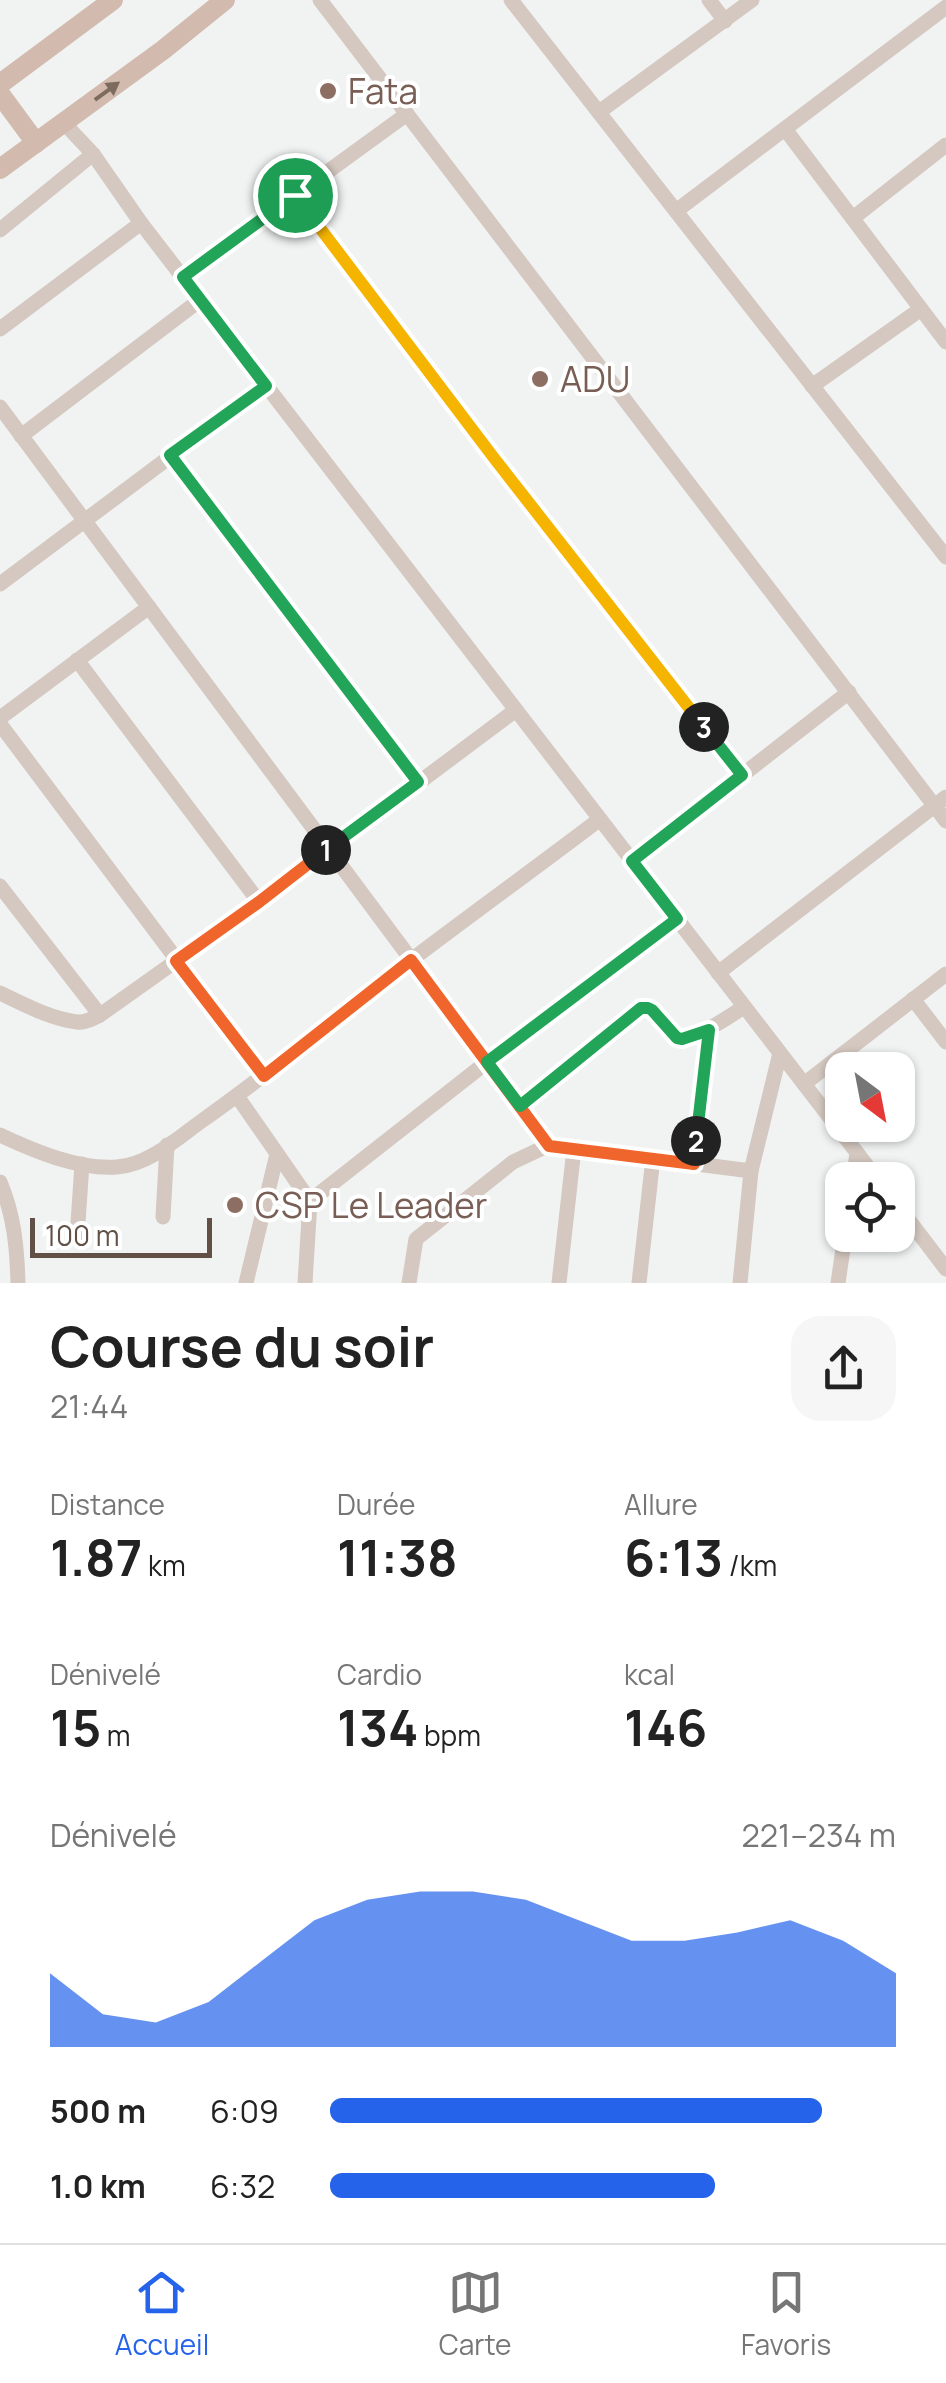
<!DOCTYPE html>
<html lang="fr">
<head>
<meta charset="utf-8">
<style>
  body { margin:0; font-family:Manrope,sans-serif; background:#f6f6f6; color:#222; height:100vh; display:flex; flex-direction:column; font-size:38px; white-space:nowrap }
  * { box-sizing:border-box; margin:0 }
  p { font-size:32px; color:#767676 }
  .icon { flex:none; width:55px; height:55px; fill:none; stroke:currentColor; stroke-width:2; stroke-linecap:round; stroke-linejoin:round }
  .map { position:relative; height:1283px; overflow:hidden }
  .sheet { display:flex; flex-direction:column; background:#fff; flex:1 }
  .sheet>* { flex:none }
  .needle { width:65px; rotate:148deg }
  .controls { position:absolute; left:825px; top:1052px; display:grid; gap:20px }
  .controls a { display:grid; place-items:center; width:90px; height:90px; border-radius:20px; background:#fff; box-shadow:0 2px 8px #0004; font-size:50px }
  .scale { position:absolute; left:30px; bottom:25px; width:182px; box-sizing:border-box; padding-left:10px; border:5px solid #615046; border-top:0; font-size:28px; line-height:35px; white-space:nowrap; color:#615046; -webkit-text-stroke:8px #fff; paint-order:stroke }
  .pin { position:absolute; display:grid; place-items:center; width:85px; height:85px; color:#fff; margin:-42px; border:5px solid #fff; border-radius:50%; box-shadow:0 2px 10px #0007 }
  .km { position:absolute; width:50px; height:50px; margin:-25px; border-radius:50%; background:#222; color:#fff; font-size:28px; line-height:50px; text-align:center }
  .round { display:grid; place-items:center; flex:none; width:105px; height:105px; border-radius:30px; background:#f6f6f6 }
  .overview { display:flex; align-items:center; justify-content:space-between; height:170px; padding:0 50px }
  h1 { font-size:55px; font-weight:700; line-height:75px }
  .stats { display:grid; grid-template-columns:repeat(3,1fr); gap:15px; height:170px; padding:10px 50px }
  .stats div { display:grid; align-content:center }
  .stats b { font-size:50px; font-weight:700 }
  .stats small { font-size:28px; font-weight:400 }
  .stats p { font-size:28px }
  .chart { height:280px; padding:20px 50px }
  .chart p { display:flex; justify-content:space-between }
  .chart svg { width:100%; height:180px; margin-top:10px; fill:#2563eb; opacity:.7 }
  ul { padding:0 50px; list-style:none; font-size:32px }
  li { display:grid; grid-template-columns:160px 120px 1fr; align-items:center; height:75px }
  li i { height:25px; border-radius:12px; background:#2563eb }
  .tabs { display:flex; justify-content:space-around; align-items:center; height:140px; border-top:2px solid #e0e0e0; background:#fff; font-size:28px; color:#767676 }
  .tabs a { display:grid; justify-items:center; gap:5px }
  .tabs .active { color:#2563eb }
  .map>svg:first-child { display:block }
  .lines { fill:none; stroke-linecap:round; stroke-linejoin:round }
  .minor { stroke:#d4c8c0; stroke-width:15 }
  .major { stroke:#d2bbae; stroke-width:20 }
  .oneway { fill:#7d6b60 }
  .split-1-casing { stroke:#fff; stroke-width:20 }
  .split-2-casing { stroke:#fff; stroke-width:20 }
  .split-3-casing { stroke:#fff; stroke-width:20 }
  .split-4-casing { stroke:#fff; stroke-width:20 }
  .split-1 { stroke:#22a559; stroke-width:12 }
  .split-2 { stroke:#f0652b; stroke-width:12 }
  .split-3 { stroke:#22a559; stroke-width:12 }
  .split-4 { stroke:#f5b400; stroke-width:12 }
  .education-dot { fill:#8d6e63; stroke:#fff; stroke-width:4 }
  .labels { text-anchor:middle; dominant-baseline:central; stroke-width:8; stroke-linejoin:round; paint-order:stroke }
  .education-label { font-size:35px; fill:#785e54; stroke:#fff; text-anchor:start }
</style>
</head>
<body>
<div class="map">
<svg width="946" height="1283" viewBox="0 0 946 1283">
  <rect width="100%" height="100%" fill="#f1f3f3"/>
  <g class="lines">
    <g class="minor">
      <path d="M320,0l626,821"/>
      <path d="M511,0l435,557"/>
      <path d="M709,0l16,21"/>
      <path d="M599,112l153,-112"/>
      <path d="M64,123l29,31 48,69 737,957"/>
      <path d="M785,129l161,213"/>
      <path d="M295,195l199,262 247,318"/>
      <path d="M676,211l270,-204"/>
      <path d="M853,218l93,-73"/>
      <path d="M0,230l93,-76"/>
      <path d="M183,277l224,-163"/>
      <path d="M0,329l141,-106"/>
      <path d="M812,386l109,-77"/>
      <path d="M0,407l549,738"/>
      <path d="M21,436l179,-136"/>
      <path d="M171,455l247,327"/>
      <path d="M0,584l266,-199"/>
      <path d="M77,660l182,242"/>
      <path d="M0,718l149,-111"/>
      <path d="M0,724l264,352"/>
      <path d="M632,861l217,-169"/>
      <path d="M0,886l100,129"/>
      <path d="M718,973l228,-176"/>
      <path d="M0,993c23,11 51,26 77,29 8,1 15,-3 23,-7l159,-113 257,-192"/>
      <path d="M913,999l33,43"/>
      <path d="M804,1084l142,-110"/>
      <path d="M237,1096l73,105"/>
      <path d="M520,1106l121,-98 7,-1 4,3c6,8 12,19 20,25 15,12 58,-19 72,-28"/>
      <path d="M0,1135c34,16 79,35 117,32 32,-2 62,-30 86,-47 71,-50 138,-106 207,-159 63,-48 127,-94 190,-142"/>
      <path d="M694,1164l15,-135"/>
      <path d="M853,1180l4,-27"/>
      <path d="M0,1182c14,33 17,65 18,101"/>
      <path d="M898,1206l48,63"/>
      <path d="M163,1217l4,-72"/>
      <path d="M77,1237l5,-73"/>
      <path d="M246,1283l31,-129"/>
      <path d="M305,1283l5,-82 177,-139 190,-143"/>
      <path d="M409,1283l7,-44 97,-77 36,-17 202,26"/>
      <path d="M559,1283l15,-134"/>
      <path d="M639,1283l14,-125"/>
      <path d="M740,1283l11,-112 29,-118"/>
      <path d="M838,1283l7,-48"/>
    </g>
    <g class="major">
      <path d="M0,84l113,-84"/>
      <path d="M0,94l36,49"/>
      <path d="M0,169l163,-119 62,-50"/>
    </g>
  </g>
  <defs><path id="oneway-solid" d="M-6-.8H1V-3.2L6.5 0L1 3.2V.8H-6Z" transform="scale(2.5)"/></defs>
  <use class="oneway" href="#oneway-solid" transform="translate(107 91) rotate(-36)"/>
  <g class="lines">
    <defs>
      <path id="split-1" d="M295,195l-112,82 83,109 -96,69 248,327 -92,68"/>
      <path id="split-2" d="M326,850l-67,52 -83,59 88,115 147,-116 138,186 145,18 2,-23"/>
      <path id="split-3" d="M696,1141l13,-111 -27,9 -5,-1 -25,-28 -4,-2h-7l-121,98 -33,-44 190,-143 -45,-58 110,-86 -38,-48"/>
      <path id="split-4" d="M295,195l199,263 210,269"/>
    </defs>
    <use href="#split-1" class="split-1-casing"/>
    <use href="#split-2" class="split-2-casing"/>
    <use href="#split-3" class="split-3-casing"/>
    <use href="#split-4" class="split-4-casing"/>
    <use href="#split-1" class="split-1"/>
    <use href="#split-2" class="split-2"/>
    <use href="#split-3" class="split-3"/>
    <use href="#split-4" class="split-4"/>
  </g>
  <g class="education-dot">
    <circle cx="328" cy="91" r="10"/>
    <circle cx="540" cy="379" r="10"/>
    <circle cx="235" cy="1205" r="10"/>
  </g>
  <g class="labels">
    <g class="education-label">
      <text x="348" y="91">Fata</text>
      <text x="560" y="379">ADU</text>
      <text x="255" y="1205">CSP Le Leader</text>
    </g>
  </g>
</svg>
<div class="controls">
<a><svg class="needle" viewBox="-14 -14 28 28"><path d="M0-13l5 13h-10z" fill="#e53935"/><path d="M0 13l5-13h-10z" fill="#767676"/></svg></a>
<a><svg class="icon" aria-label="locate" viewBox="0 0 24 24"><circle cx="12" cy="12" r="6"/><path d="M12 2v4M12 18v4M2 12h4M18 12h4"/></svg></a>
</div>
<div class="scale">100 m</div>
<div class="pin" style="left:295px;top:195px;background:#1e9e55"><svg class="icon" aria-label="arrive" viewBox="0 0 24 24"><path d="M6 21V4h12l-3 4 3 4H6"/></svg></div>
<b class="km" style="left:326px;top:850px">1</b>
<b class="km" style="left:696px;top:1141px">2</b>
<b class="km" style="left:704px;top:727px">3</b>
</div>
<section class="sheet">
<div class="overview"><div><h1>Course du soir</h1><p>21:44</p></div><a class="round"><svg class="icon" aria-label="share" viewBox="0 0 24 24"><path d="M12 15V3M7 8l5-5 5 5M5 13v7h14v-7"/></svg></a></div>
<div class="stats">
<div><p>Distance</p><b>1.87<small> km</small></b></div>
<div><p>Durée</p><b>11:38</b></div>
<div><p>Allure</p><b>6:13<small> /km</small></b></div>
</div>
<div class="stats">
<div><p>Dénivelé</p><b>15<small> m</small></b></div>
<div><p>Cardio</p><b>134<small> bpm</small></b></div>
<div><p>kcal</p><b>146</b></div>
</div>
<div class="chart"><p><span>Dénivelé</span>221–234 m</p>
<svg viewBox="0 0 160 44" preserveAspectRatio="none"><path d="M0 44V26L10 36L20 38L30 33L40 23L50 13L60 8L70 6L80 6L90 8L100 13L110 18L120 18L130 16L140 13L150 18L160 26V44z"/></svg>
</div>
<ul>
<li><b>500 m</b>6:09<i style="width:87%"></i></li>
<li><b>1.0 km</b>6:32<i style="width:68%"></i></li>
</ul>
</section>
<nav class="tabs">
<a class="active"><svg class="icon" aria-label="home" viewBox="0 0 24 24"><path d="M3 11l9-7 9 7M6 9v11h12V9"/></svg>Accueil</a>
<a><svg class="icon" aria-label="map" viewBox="0 0 24 24"><path d="M3 6l6-2 6 2 6-2v14l-6 2-6-2-6 2zM9 4v14M15 6v14"/></svg>Carte</a>
<a><svg class="icon" aria-label="saved" viewBox="0 0 24 24"><path d="M7 4h10v16l-5-4-5 4z"/></svg>Favoris</a>
</nav>
</body>
</html>
